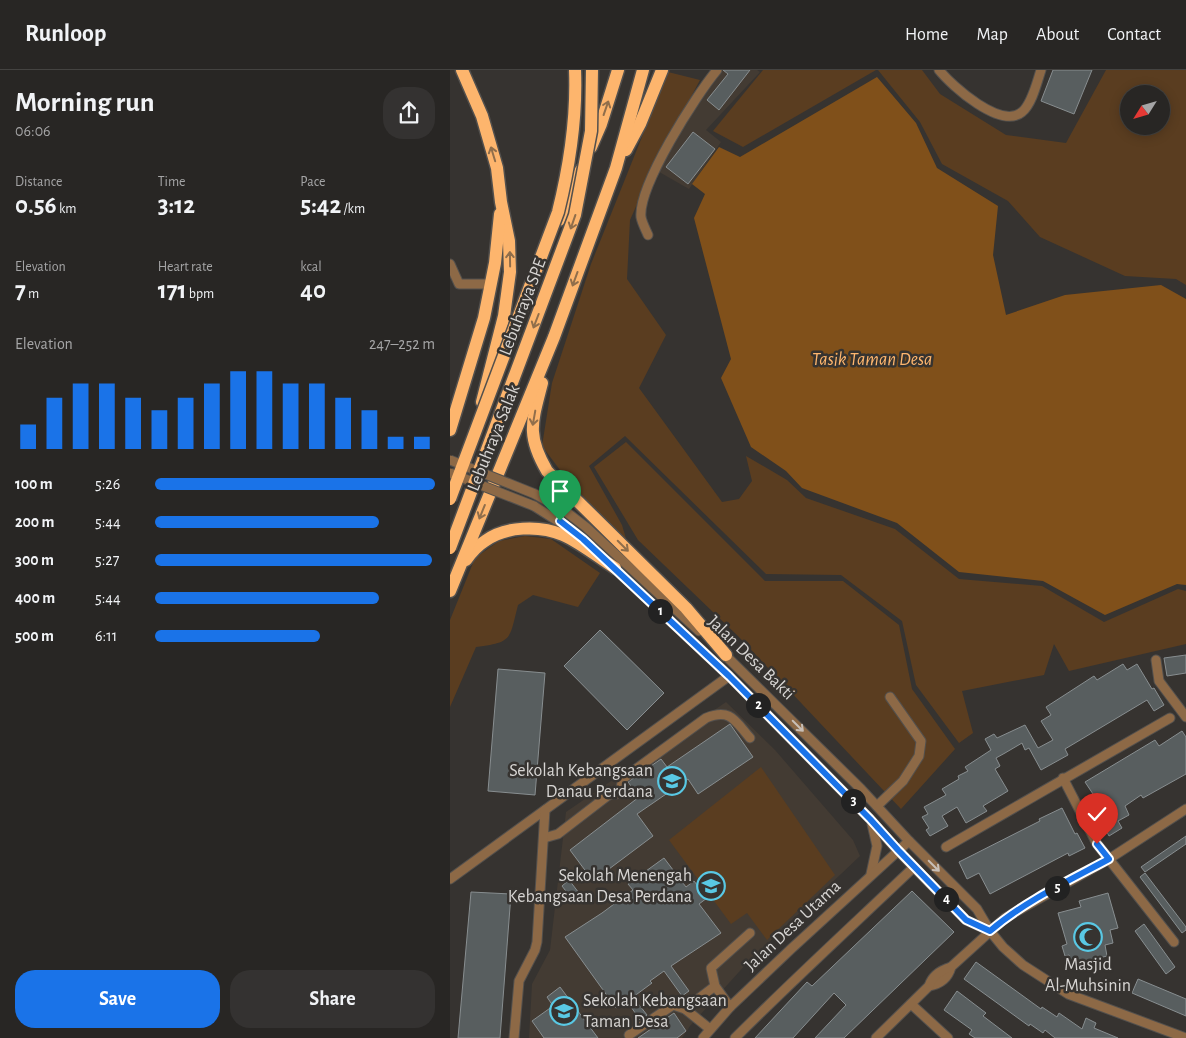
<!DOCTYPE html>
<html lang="en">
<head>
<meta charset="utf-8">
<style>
  body { margin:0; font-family:"Alegreya Sans",sans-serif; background:#343231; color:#f1f3f6; height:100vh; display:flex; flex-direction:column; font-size:19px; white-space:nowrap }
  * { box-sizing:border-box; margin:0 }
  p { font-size:16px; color:#a5a5a6 }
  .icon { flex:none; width:28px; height:28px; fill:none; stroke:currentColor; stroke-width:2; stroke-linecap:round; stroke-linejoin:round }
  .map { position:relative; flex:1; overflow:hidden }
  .sheet { display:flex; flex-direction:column; background:#282624; width:450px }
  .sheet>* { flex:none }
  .needle { width:32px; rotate:233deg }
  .controls { position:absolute; left:670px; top:15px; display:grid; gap:10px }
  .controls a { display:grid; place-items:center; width:50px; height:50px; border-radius:50%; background:#282624; box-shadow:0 2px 12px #0003,0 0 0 1px #444341; font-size:25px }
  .pin { position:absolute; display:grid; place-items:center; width:42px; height:42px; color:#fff; margin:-51px -21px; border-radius:50% 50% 50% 0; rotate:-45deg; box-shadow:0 0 5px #0007 }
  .pin .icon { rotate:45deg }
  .km { position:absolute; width:25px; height:25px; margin:-12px; border-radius:50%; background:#222; color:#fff; font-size:14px; line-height:25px; text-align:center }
  .round { display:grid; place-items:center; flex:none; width:52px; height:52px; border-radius:20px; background:#343231 }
  .head { display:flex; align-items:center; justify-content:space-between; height:85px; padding:0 15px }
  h1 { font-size:28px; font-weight:600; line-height:38px }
  .metrics { display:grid; grid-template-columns:repeat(3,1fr); gap:8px; height:85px; padding:5px 15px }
  .metrics div { display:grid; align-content:center }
  .metrics b { font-size:25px; font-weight:600 }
  .metrics small { font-size:14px; font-weight:400 }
  .metrics p { font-size:14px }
  .chart { height:140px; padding:10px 15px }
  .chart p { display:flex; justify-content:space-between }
  .chart svg { width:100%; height:90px; margin-top:5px; stroke:#1a73e8; stroke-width:6 }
  .button { display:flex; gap:10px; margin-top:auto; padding:10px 15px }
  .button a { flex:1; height:58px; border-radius:20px; background:#1a73e8; color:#fff; font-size:20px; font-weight:600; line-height:58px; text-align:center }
  .button a+a { background:#343231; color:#f1f3f6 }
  ul { padding:0 15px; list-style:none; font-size:16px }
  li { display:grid; grid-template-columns:80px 60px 1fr; align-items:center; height:38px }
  li i { height:12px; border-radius:6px; background:#1a73e8 }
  header { display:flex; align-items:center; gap:30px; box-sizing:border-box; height:70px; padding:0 25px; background:#282624; border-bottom:1px solid #444341 }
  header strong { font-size:24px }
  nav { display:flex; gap:28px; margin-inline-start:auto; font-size:18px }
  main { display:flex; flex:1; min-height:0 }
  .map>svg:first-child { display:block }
  .built { fill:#433b33 }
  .green { fill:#5a3d20; fill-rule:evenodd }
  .water { fill:#80501a }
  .building { fill:#585e5f; stroke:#888e90 }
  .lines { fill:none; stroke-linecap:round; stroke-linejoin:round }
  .minor-casing { stroke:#53504d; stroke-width:11 }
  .highway-casing { stroke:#53504d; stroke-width:15 }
  .minor { stroke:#8d6946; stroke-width:9 }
  .highway { stroke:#fdb56d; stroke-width:12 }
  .minor-bridge-casing { stroke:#53504d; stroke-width:11; stroke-linecap:butt }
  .highway-bridge-casing { stroke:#53504d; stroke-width:15; stroke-linecap:butt }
  .minor-bridge { stroke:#8d6946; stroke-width:9 }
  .highway-bridge { stroke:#fdb56d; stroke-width:12 }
  .oneway { stroke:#906e4b }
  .oneway2 { stroke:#c8bfb7 }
  .route-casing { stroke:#fff; stroke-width:10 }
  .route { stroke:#1a73e8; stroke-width:6 }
  .labels { text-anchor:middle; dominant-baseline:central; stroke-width:5; stroke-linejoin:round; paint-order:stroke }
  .street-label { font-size:18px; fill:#d7d5d3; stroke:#363330 }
  .poi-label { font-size:18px; fill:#d7d5d3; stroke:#363330; text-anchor:end }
  .water-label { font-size:19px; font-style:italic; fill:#feb66e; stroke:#363330 }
</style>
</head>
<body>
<header>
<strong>Runloop</strong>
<nav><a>Home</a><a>Map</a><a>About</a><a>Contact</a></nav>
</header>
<main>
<section class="sheet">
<div class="head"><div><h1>Morning run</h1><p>06:06</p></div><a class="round"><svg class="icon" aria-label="share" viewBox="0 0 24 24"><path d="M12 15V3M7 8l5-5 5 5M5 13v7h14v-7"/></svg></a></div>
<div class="metrics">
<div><p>Distance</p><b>0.56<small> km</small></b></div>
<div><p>Time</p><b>3:12</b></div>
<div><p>Pace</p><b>5:42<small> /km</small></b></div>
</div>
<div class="metrics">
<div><p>Elevation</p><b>7<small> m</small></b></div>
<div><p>Heart rate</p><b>171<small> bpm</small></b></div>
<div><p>kcal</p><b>40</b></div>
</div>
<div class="chart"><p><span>Elevation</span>247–252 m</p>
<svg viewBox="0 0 160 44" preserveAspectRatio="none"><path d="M5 44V32M15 44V19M25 44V12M35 44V12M45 44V19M55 44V25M65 44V19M75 44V12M85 44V6M95 44V6M105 44V12M115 44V12M125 44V19M135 44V25M145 44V38M155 44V38"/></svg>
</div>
<ul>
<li><b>100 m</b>5:26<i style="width:100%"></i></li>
<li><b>200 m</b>5:44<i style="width:80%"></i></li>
<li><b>300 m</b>5:27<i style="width:99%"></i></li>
<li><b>400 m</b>5:44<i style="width:80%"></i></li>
<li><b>500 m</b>6:11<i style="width:59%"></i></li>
</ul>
<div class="button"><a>Save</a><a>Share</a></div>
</section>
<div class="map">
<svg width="736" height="968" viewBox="0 0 736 968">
  <rect width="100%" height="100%" fill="#363330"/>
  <g class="built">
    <path d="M273,0h34l3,2 -54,58 15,12 -32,47 -35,-20 45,-84 9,5z"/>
    <path d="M276,632l49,48 78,90 7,16 -112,106 -58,64 -8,12h-153l3,-54 18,-34 16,-138z"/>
  </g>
  <g class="green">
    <path d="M313,0h113l-133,77 -30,-16z"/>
    <path d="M428,0h44l18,24 66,41 60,8 40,-73h80v215l-10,-6 -51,-3 -85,-39 -32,-36 -66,-37 -22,-42zM679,24h32v32h-32z"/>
    <path d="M218,2l32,8 -46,86 -24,54 -3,59 39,56 -27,53 83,114 17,-3 13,-18 -6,-25 41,24 19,18 89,31 64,50 83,7 62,36 74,-33 8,2v53l-117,27 -15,-27 -10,31 -82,16 11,42 -14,10 -43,-58 -14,-64 -61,-46 -75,-1 -141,-138 -36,30 33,59 5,17 -58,-60 -27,-36 10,-63 39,-119z"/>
    <path d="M176,372l139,139h78l56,44 13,64 43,60 -54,60 -163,-173 -100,-96 -44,-73z"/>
    <path d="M75,466l26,3 49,34 -22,34 -45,-12 -15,10c-9,35 -5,37 -42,42l-26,60v-87l25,-62 24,-17z"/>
    <path d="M311,697l74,108 -68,65 -20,-27 -16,11 -62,-84z"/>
  </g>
  <path class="water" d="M427,7l39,46 21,45 61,38 -5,49 13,60 59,-20 96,-10 25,14v286l-9,-1 -72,31 -62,-34 -84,-9 -62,-49 -95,-35 -16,-17 -35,-24 -30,-69 10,-19 -37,-141 11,-24 -13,-10 27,-37 21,10z"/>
  <g class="building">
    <path d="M273,0h27l-31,40 -12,-10 21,-26z"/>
    <path d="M603,0h39l-18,44 -33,-13z"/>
    <path d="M243,62l22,17 -27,35 -22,-17z"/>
    <path d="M150,560l64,63 -37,37 -63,-64z"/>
    <path d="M736,585v18l-19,3 -3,-18z"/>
    <path d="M673,594l4,6 10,-6 15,25 2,-1 10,17 -10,6 -7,-11 -82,49 3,6 -27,15 -12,-22 -4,2 -3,-7 -17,10 -9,5 4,8 -5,3 13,22 -25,15 4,5 -21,12 -9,-16 -15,9 6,10 -18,10 -4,-6 3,-2 -7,-11 6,-3 -4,-7 22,-12 -4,-6 17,-10 -1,-3 10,-5 -3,-4 26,-17 -6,-11 9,-5 3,4 28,-13 13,23 15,-8 -12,-19 10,-6 -5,-8 48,-31 3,4z"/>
    <path d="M48,599l47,4 -10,122 -47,-4z"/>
    <path d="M280,654l23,33 -55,37 -10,-15 -51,35 16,22 -60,45 -23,-31 69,-53 -11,-15 33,-23 6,8z"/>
    <path d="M732,661l4,6v37l-43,24 -2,-3 -16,11 4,9 -11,6 4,7 -13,8 -16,-30 6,-3 -14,-21 70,-42 4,6z"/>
    <path d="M612,738l13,26 2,-1 8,15 -16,8 -1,-3 -78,41 -11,-21 -12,6 -8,-17 81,-41 -1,-2z"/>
    <path d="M736,766v8l-41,28 -4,-5z"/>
    <path d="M214,788l22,29 8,-6 13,17 -8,6 22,29 -50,33 18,25 -7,5 -18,-25 -14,10 2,2 -19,14 14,18 -7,5 -13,-19 -11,7 -51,-71 37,-24 31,-23 -5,-6z"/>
    <path d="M695,803l41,54v3l-4,3 -42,-56z"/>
    <path d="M119,810l10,13 -7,6 -10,-13z"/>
    <path d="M462,821l42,41 -110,106h-29l31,-33 -12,-12 -41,45h-38l52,-56 5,4z"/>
    <path d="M21,822l40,2 -11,144h-42z"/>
    <path d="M658,823l10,35 -8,2 3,13 -8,2 2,11 -35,9 -3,-10 -4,1 -3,-10 5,-2 -9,-31 23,-6 -2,-6z"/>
    <path d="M694,854l31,43 -9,7 -31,-43z"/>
    <path d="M526,892l65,47 1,-2 15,10 2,-4 23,16 4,-11 10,5 -2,5 24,10h-63l-10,-8 -2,3 -13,-9 -1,2 -65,-47z"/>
    <path d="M688,909l48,20v17l-54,-23z"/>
    <path d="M110,917l38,51h-54l-12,-17 21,-15 -6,-9z"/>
    <path d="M507,921l29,22 -3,3 29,22h-37l-6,-4 3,-4 -28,-20z"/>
    <path d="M224,943l12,18 -9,7h-39z"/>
  </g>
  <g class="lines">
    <defs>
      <g id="minor">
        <path d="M489,0c13,16 62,60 83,42 10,-8 15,-30 19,-42"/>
        <path d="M198,165c-2,-5 -6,-12 -7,-18 -3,-31 55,-122 76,-147"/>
        <path d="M0,194l9,20h32"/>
        <path d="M85,424l30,17 21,16 113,104"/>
        <path d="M84,436l38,24 18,15"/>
        <path d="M160,494l119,112 141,143 28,32 68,69 24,11"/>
        <path d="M272,582l139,137 48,52 68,68 13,22 13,16 20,18 45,29 118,44"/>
        <path d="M706,590l3,21 27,36"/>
        <path d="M613,708l34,66 77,98"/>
        <path d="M427,736l26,-25 16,-25 2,-15 -31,-44"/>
        <path d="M94,768l14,-4 52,-40h6l4,-4 2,-6 -1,-4 85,-62c25,-10 29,3 44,20"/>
        <path d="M496,777l224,-129"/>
        <path d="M421,804l6,-28 -5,-22"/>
        <path d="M0,809l279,-203"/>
        <path d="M479,916c11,-2 19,-8 22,-19"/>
        <path d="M461,934l37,34"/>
        <path d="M280,937l-15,-21 -4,-18 39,-35"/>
        <path d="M235,939l30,-23"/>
        <path d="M179,965l44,-30 12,4 25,20"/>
        <path d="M64,968l5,-57 16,-31 2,-8 8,-132"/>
        <path d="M253,968l27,-31 61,-58 118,-108"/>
        <path d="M285,968c58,-58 119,-114 179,-171"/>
        <path d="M426,968l53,-52c3,-10 12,-16 22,-19l54,-49 104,-59 77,-50"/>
      </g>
      <g id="highway">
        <path d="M12,0l20,46 15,52 4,34 8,39 1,31 -6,44 -22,86"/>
        <path d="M141,77l10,-23 17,-54"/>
        <path d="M176,80l14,-26 22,-54"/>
        <path d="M109,150l22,-50"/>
        <path d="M92,313c-10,39 -16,52 5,88l139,137 40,47"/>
        <path d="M0,360l34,-112 11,-55 5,-49"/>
        <path d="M16,490c5,-7 11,-14 19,-19 20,-15 55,-16 78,-6 18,8 35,22 52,33"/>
        <path d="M0,521l104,-254 62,-169 27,-98"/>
      </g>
    </defs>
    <use href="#minor" class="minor-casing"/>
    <use href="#highway" class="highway-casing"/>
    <use href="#minor" class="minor"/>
    <use href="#highway" class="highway"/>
    <defs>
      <g id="minor-bridge">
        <path d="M0,390l85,34"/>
        <path d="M0,403l84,33"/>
      </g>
      <g id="highway-bridge">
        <path d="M0,429l108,-287c12,-48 19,-93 17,-142"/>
        <path d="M0,478l125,-333 16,-84 1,-61"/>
      </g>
    </defs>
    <use href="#minor-bridge" class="minor-bridge-casing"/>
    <use href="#highway-bridge" class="highway-bridge-casing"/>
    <use href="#minor-bridge" class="minor-bridge"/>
    <use href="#highway-bridge" class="highway-bridge"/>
  </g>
  <defs><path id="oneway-shaft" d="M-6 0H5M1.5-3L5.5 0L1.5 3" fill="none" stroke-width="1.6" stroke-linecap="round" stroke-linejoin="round" transform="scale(1.25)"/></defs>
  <g class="oneway">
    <use href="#oneway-shaft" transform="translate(156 38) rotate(-71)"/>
    <use href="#oneway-shaft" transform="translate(43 84) rotate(-107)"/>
    <use href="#oneway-shaft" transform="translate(123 152) rotate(109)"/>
    <use href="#oneway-shaft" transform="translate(60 189) rotate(-91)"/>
    <use href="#oneway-shaft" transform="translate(125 209) rotate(110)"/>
    <use href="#oneway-shaft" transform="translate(86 251) rotate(111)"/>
    <use href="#oneway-shaft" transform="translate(84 348) rotate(100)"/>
    <use href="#oneway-shaft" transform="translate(32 442) rotate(112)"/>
    <use href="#oneway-shaft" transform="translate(173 476) rotate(45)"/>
  </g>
  <g class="oneway2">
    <use href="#oneway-shaft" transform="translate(348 656) rotate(45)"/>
    <use href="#oneway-shaft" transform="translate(484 796) rotate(45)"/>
  </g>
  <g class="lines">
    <defs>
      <path id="route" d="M110,451l23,18 146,137 141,143 28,31 68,70 24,11c35,-30 78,-50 119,-72l-12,-15"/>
    </defs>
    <use href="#route" class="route-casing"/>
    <use href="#route" class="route"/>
  </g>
  <defs>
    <symbol id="school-ring" viewBox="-11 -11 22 22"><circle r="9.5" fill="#363330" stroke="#59c8e4" stroke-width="1.5"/><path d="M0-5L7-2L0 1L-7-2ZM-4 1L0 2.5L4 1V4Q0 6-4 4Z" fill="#59c8e4"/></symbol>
    <symbol id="mosque-ring" viewBox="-11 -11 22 22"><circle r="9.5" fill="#363330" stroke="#59c8e4" stroke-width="1.5"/><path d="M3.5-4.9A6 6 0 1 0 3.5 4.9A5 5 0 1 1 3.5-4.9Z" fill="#59c8e4"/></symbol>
  </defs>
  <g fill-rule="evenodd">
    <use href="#school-ring" x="206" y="695" width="32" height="32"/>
    <use href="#school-ring" x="245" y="800" width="32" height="32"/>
    <use href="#mosque-ring" x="622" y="851" width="32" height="32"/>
    <use href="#school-ring" x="98" y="925" width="32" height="32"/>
  </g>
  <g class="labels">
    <g class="street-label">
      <text transform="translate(73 237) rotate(-69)">Lebuhraya SPE</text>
      <text transform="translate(44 368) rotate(-68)">Lebuhraya Salak</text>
      <text transform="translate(301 588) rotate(44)">Jalan Desa Bakti</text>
      <text transform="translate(343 856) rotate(-43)">Jalan Desa Utama</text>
    </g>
    <g class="poi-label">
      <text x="203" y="701">Sekolah Kebangsaan<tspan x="203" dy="21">Danau Perdana</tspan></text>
      <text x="242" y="806">Sekolah Menengah<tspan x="242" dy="21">Kebangsaan Desa Perdana</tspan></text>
      <text x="638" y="895" text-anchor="middle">Masjid<tspan x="638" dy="21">Al-Muhsinin</tspan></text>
      <text x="133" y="931" text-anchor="start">Sekolah Kebangsaan<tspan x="133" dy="21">Taman Desa</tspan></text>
    </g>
    <g class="water-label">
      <text x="422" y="289">Tasik Taman Desa</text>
    </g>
  </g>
</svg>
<div class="controls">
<a><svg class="needle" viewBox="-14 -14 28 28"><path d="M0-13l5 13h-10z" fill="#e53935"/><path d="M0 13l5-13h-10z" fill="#a5a5a6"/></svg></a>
</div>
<div class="pin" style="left:110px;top:451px;background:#1e9e55"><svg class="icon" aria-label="arrive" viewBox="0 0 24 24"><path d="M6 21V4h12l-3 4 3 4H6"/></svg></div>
<div class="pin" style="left:647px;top:774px;background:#d93025"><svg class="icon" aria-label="check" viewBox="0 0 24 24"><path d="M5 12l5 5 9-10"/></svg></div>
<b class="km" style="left:210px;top:541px">1</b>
<b class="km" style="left:308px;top:635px">2</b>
<b class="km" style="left:403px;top:731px">3</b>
<b class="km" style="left:496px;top:829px">4</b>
<b class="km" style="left:607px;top:818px">5</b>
</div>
</main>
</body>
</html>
